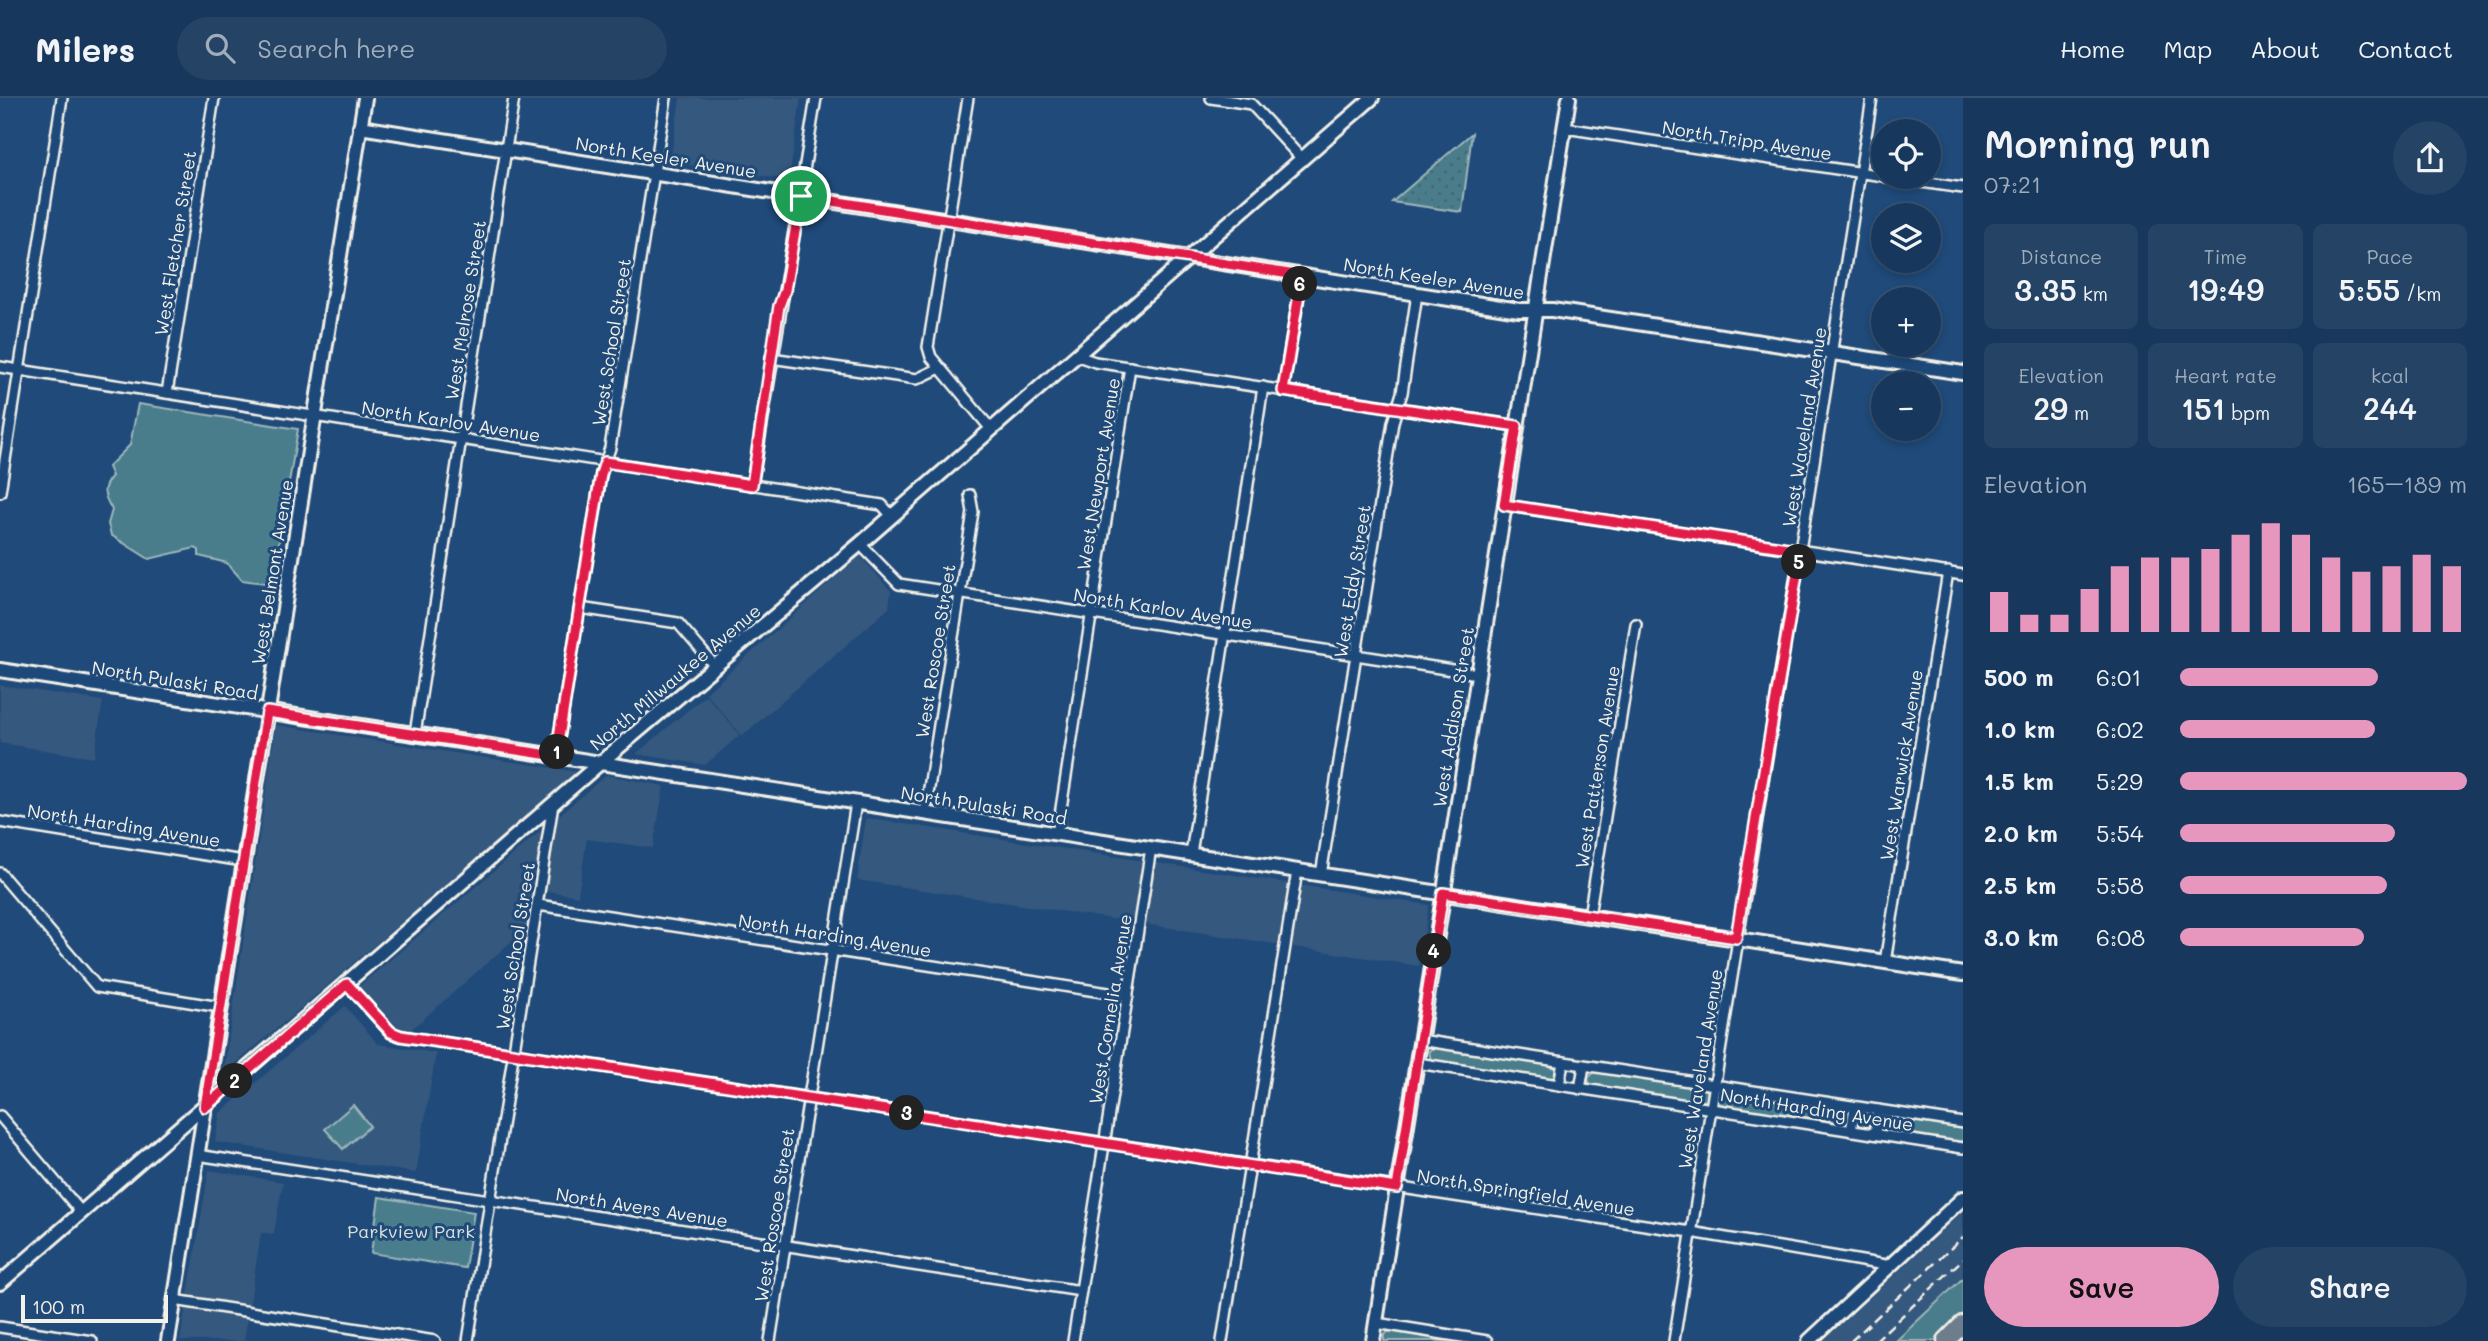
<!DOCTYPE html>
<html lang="en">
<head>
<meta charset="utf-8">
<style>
  body { margin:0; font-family:Mali,sans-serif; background:#244365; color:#f1f3f6; height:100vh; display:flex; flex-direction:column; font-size:26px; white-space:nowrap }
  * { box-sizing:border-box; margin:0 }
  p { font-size:23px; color:#9eacbb }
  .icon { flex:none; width:38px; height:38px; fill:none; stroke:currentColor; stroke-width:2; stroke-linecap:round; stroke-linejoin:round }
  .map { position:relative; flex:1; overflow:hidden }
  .side { display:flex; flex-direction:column; background:#17385c; width:525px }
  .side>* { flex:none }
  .tools { position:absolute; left:1871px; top:21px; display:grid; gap:14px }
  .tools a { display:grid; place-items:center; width:70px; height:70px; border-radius:50%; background:#17385c; box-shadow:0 4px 10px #0003,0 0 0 2px #365272; font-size:35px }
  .scale { position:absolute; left:21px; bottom:18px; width:147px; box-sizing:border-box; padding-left:7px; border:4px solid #f4f1e8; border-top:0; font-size:19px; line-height:24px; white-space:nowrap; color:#f4f1e8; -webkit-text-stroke:5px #1f4a7a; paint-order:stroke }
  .pin { position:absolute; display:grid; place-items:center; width:60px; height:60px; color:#fff; margin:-30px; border:4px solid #fff; border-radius:50%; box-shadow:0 2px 7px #0007 }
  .km { position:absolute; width:35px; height:35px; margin:-18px; border-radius:50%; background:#222; color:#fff; font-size:19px; line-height:35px; text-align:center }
  .round { display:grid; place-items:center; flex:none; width:74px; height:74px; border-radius:37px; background:#244365 }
  .headline { display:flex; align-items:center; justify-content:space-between; height:119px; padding:0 21px }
  h1 { font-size:38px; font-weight:600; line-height:52px }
  .metrics { display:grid; grid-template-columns:repeat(3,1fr); gap:10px; height:119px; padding:7px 21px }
  .metrics div { display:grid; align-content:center; border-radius:10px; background:#244365; text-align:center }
  .metrics b { font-size:30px; font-weight:600 }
  .metrics small { font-size:19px; font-weight:400 }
  .metrics p { font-size:19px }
  .chart { height:196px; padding:14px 21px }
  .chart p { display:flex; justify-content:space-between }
  .chart svg { width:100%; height:126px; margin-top:7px; stroke:#e797bd; stroke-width:6 }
  .cta { display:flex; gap:14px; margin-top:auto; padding:14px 21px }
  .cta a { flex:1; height:80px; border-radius:42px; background:#e797bd; color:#111; font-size:28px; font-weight:600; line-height:80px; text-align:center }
  .cta a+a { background:#244365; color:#f1f3f6 }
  ul { padding:0 21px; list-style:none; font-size:23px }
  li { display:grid; grid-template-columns:112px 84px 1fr; align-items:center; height:52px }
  li i { height:18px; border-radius:9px; background:#e797bd }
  header { display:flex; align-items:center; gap:42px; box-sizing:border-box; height:98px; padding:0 35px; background:#17385c; border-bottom:2px solid #365272 }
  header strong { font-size:33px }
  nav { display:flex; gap:38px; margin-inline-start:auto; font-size:24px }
  .search { width:490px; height:63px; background:#244365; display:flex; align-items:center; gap:18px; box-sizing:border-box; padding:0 24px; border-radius:38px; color:#9eacbb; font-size:26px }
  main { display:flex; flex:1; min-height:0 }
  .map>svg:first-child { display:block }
  .built { fill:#35587e }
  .green { fill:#487d8b; stroke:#9eb7ba; stroke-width:2 }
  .garden { fill:url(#garden-dots); stroke:#9eb7ba; stroke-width:2 }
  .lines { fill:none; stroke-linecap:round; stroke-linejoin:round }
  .street-casing { stroke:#f4f1e8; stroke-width:14 }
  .secondary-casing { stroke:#f4f1e8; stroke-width:18 }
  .highway-casing { stroke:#f4f1e8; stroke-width:21 }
  .street { stroke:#1f4a7a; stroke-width:9 }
  .secondary { stroke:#1f4a7a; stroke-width:12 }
  .highway { stroke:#6d7d8c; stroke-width:16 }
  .rail { stroke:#f4f1e8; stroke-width:2.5; stroke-dasharray:10 5; stroke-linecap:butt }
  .route-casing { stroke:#fff; stroke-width:14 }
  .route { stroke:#e11d48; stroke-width:9 }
  .labels { text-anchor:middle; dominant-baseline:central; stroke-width:6; stroke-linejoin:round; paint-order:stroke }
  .street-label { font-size:18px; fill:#f4f1e8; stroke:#1f4a7a }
  .park-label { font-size:18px; fill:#dae0da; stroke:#1f4a7a }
</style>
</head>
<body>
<header>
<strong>Milers</strong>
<div class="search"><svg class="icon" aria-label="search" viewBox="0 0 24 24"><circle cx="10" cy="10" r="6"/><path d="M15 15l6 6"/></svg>Search here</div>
<nav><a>Home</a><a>Map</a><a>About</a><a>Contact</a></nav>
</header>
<main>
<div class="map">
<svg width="1963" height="1243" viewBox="0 0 1963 1243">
  <defs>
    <pattern id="garden-dots" width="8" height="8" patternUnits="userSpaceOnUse" patternTransform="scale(1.75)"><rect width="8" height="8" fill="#487d8b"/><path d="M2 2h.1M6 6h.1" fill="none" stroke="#48656c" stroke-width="1.8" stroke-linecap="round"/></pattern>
  </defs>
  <rect width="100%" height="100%" fill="#1f4a7a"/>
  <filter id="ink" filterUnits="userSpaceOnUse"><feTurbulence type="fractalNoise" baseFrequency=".0143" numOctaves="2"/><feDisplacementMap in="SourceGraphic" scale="14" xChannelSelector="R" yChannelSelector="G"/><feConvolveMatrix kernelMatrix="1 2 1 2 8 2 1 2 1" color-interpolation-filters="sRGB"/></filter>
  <g filter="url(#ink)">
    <g class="built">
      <path d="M680,0h121l-12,82 -119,-18z"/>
      <path d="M860,458l31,35 -2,17 -147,128 -36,-43z"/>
      <path d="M0,587l103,16 -9,57 -94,-15z"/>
      <path d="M706,597l34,40 -35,30 -69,-11z"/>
      <path d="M276,627l302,47 -350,298 -4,-1z"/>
      <path d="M606,677l58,11 -11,62 -66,-9 -9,57 -37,-6 -4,29 -132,116 -12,-3 -38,-42z"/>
      <path d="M866,720l563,87 -10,61 -562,-86z"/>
      <path d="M345,908l33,38 58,9 -20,120 -201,-31 5,-29z"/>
      <path d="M209,1072l74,12 -9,52 -13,-1 -17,108h-64z"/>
      <path d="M1963,1113v67l-67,63h-73z"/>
    </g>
    <g class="green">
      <path d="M138,306l160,25 -26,155 -30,-4 -15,-17 -28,-7v-6l-4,-2 -46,11 -38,-24 -3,-11 4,-14c-8,-15 -12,-20 0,-34l-4,-9 22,-22z"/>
      <path d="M1435,949l109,16 14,7v6l-12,3 -115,-18 -2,-10z"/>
      <path d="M1596,973l104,16 8,4 -1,10 -112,-13 -5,-3 -2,-7z"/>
      <path d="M1724,994l120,18 6,5 -2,8 -7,2 -117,-17 -6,-6 1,-7z"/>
      <path d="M353,1007l17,21 -27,23 -18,-20z"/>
      <circle cx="1865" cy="1023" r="8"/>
      <path d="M1889,1018l74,11v18l-77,-13 -5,-8z"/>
      <path d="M379,1099l95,15 -9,56 -94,-15z"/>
      <path d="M1963,1180v36l-28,27h-39z"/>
      <path d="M1391,1232l73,11h-80v-6z"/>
    </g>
    <path class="garden" d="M1472,35l-10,79 -70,-10z"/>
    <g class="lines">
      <defs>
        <g id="street">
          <path d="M968,0l-40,249 3,10 60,72"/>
          <path d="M1211,0l40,6 51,55"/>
          <path d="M1565,30l318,48"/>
          <path d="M1886,79l77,11"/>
          <path d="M1075,257l20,7 422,64"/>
          <path d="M771,260l146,21 23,-11"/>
          <path d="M0,269l882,138 10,11"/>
          <path d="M1283,293l19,-115"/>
          <path d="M167,295l47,-295"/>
          <path d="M752,387l64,-387"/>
          <path d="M0,394l62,-394"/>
          <path d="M1504,407l459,70"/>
          <path d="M860,446l39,40 579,90"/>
          <path d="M580,510l98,15 36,42"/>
          <path d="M415,636l99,-636"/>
          <path d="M556,658l45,-282 9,-26 56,-350"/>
          <path d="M925,715l48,-301 -3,-17"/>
          <path d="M0,724l243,39"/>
          <path d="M1057,736l73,-467"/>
          <path d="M1191,756l72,-467"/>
          <path d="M0,775l97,114 123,20"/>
          <path d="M1321,777l72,-453 9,-29 15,-99"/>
          <path d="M538,807l590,91"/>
          <path d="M1589,818l47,-292"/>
          <path d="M1885,864l63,-390"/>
          <path d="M347,886l44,49 10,3 1290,196 200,34"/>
          <path d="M1420,942l543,83"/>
          <path d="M1417,965l546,85"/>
          <path d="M1559,987l4,-23"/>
          <path d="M1580,991l4,-23"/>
          <path d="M0,1018l82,97"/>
          <path d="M1851,1033l4,-24"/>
          <path d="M1875,1036l3,-24"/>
          <path d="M197,1057l884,136"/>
          <path d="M174,1202l261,41"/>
          <path d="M1376,1225l111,18"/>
          <path d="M0,1229l92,14"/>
          <path d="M468,1243l85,-537"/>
          <path d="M770,1243l86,-538"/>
          <path d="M1073,1243l78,-493"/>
          <path d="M1222,1243l75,-470"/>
          <path d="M1674,1243l198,-1243"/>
        </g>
        <g id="secondary">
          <path d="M360,29l1159,183h33l411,63"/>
          <path d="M0,572l1963,304"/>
          <path d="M0,1185l600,-520 260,-219 512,-446"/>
          <path d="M168,1243l197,-1243"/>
          <path d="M1373,1243l196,-1243"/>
          <path d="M1809,1243l154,-143"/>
        </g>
        <path id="highway" d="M1946,1243l17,-17"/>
      </defs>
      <use href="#street" class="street-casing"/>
      <use href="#secondary" class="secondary-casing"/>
      <use href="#highway" class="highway-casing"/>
      <use href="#street" class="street"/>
      <use href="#secondary" class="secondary"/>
      <use href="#highway" class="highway"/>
      <g class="rail">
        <path d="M1851,1243l112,-104"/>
        <path d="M1875,1243l88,-82"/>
      </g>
    </g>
  </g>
  <g class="lines" filter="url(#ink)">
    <defs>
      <path id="route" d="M801,98l501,80 -19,115 234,35 -13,79 297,45 -65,388 -293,-45 -46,295 -996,-152 -10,-4 -44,-48 -142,123 62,-395 289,44 45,-282 4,-12 147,23 27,-179 6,-16z"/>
    </defs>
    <use href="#route" class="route-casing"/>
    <use href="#route" class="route"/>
  </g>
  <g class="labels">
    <g class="street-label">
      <text transform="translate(1747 42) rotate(9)">North Tripp Avenue</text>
      <text transform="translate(666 59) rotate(9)">North Keeler Avenue</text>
      <text transform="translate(175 145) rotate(-81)">West Fletcher Street</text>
      <text transform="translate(1434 180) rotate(9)">North Keeler Avenue</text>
      <text transform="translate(465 212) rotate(-81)">West Melrose Street</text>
      <text transform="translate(611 244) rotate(-81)">West School Street</text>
      <text transform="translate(451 323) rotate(9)">North Karlov Avenue</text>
      <text transform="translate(1804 329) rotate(-81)">West Waveland Avenue</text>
      <text transform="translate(1098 376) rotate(-81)">West Newport Avenue</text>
      <text transform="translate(272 474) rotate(-81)">West Belmont Avenue</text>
      <text transform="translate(1352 483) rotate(-81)">West Eddy Street</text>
      <text transform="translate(1163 510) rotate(9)">North Karlov Avenue</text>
      <text transform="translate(935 553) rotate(-81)">West Roscoe Street</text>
      <text transform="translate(675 579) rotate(-40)">North Milwaukee Avenue</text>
      <text transform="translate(175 582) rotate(9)">North Pulaski Road</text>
      <text transform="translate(1453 619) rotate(-81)">West Addison Street</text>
      <text transform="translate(1901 667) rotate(-81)">West Warwick Avenue</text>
      <text transform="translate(1597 669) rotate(-81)">West Patterson Avenue</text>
      <text transform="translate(984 707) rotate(9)">North Pulaski Road</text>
      <text transform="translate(124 727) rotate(9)">North Harding Avenue</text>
      <text transform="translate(835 837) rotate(9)">North Harding Avenue</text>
      <text transform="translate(515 848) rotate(-81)">West School Street</text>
      <text transform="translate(1110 911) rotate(-81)">West Cornelia Avenue</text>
      <text transform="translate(1700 971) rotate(-81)">West Waveland Avenue</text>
      <text transform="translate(1817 1011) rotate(9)">North Harding Avenue</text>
      <text transform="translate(1526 1094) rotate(9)">North Springfield Avenue</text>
      <text transform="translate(642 1109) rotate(9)">North Avers Avenue</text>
      <text transform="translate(774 1117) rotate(-81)">West Roscoe Street</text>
    </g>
    <g class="park-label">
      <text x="411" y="1133">Parkview Park</text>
    </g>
  </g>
</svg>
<div class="tools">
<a><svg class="icon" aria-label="locate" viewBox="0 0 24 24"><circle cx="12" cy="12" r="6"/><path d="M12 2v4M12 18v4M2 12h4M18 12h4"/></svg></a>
<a><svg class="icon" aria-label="layers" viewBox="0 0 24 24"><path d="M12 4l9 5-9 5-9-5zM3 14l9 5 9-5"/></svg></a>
<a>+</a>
<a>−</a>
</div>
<div class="scale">100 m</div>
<div class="pin" style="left:801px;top:98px;background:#1e9e55"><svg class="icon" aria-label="arrive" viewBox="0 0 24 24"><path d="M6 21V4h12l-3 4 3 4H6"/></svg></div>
<b class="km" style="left:557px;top:654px">1</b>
<b class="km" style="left:235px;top:983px">2</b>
<b class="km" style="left:907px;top:1015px">3</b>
<b class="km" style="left:1434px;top:853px">4</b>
<b class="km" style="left:1799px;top:464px">5</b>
<b class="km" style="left:1300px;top:186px">6</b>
</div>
<section class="side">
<div class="headline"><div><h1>Morning run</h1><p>07:21</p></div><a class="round"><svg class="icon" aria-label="share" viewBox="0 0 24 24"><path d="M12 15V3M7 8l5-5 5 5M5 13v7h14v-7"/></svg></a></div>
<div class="metrics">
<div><p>Distance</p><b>3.35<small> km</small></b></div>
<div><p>Time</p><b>19:49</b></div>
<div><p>Pace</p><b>5:55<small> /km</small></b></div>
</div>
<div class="metrics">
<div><p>Elevation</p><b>29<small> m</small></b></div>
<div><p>Heart rate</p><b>151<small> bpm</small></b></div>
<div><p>kcal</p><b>244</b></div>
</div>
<div class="chart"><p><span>Elevation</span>165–189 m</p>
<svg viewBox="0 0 160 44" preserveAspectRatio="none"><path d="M5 44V30M15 44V38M25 44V38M35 44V29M45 44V21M55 44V18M65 44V18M75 44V15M85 44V10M95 44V6M105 44V10M115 44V18M125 44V23M135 44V21M145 44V17M155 44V21"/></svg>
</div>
<ul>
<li><b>500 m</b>6:01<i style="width:69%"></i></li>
<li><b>1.0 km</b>6:02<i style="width:68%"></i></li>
<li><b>1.5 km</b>5:29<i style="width:100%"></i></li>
<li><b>2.0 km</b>5:54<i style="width:75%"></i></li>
<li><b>2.5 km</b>5:58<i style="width:72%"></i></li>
<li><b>3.0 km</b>6:08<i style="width:64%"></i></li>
</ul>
<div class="cta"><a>Save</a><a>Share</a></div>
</section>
</main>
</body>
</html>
